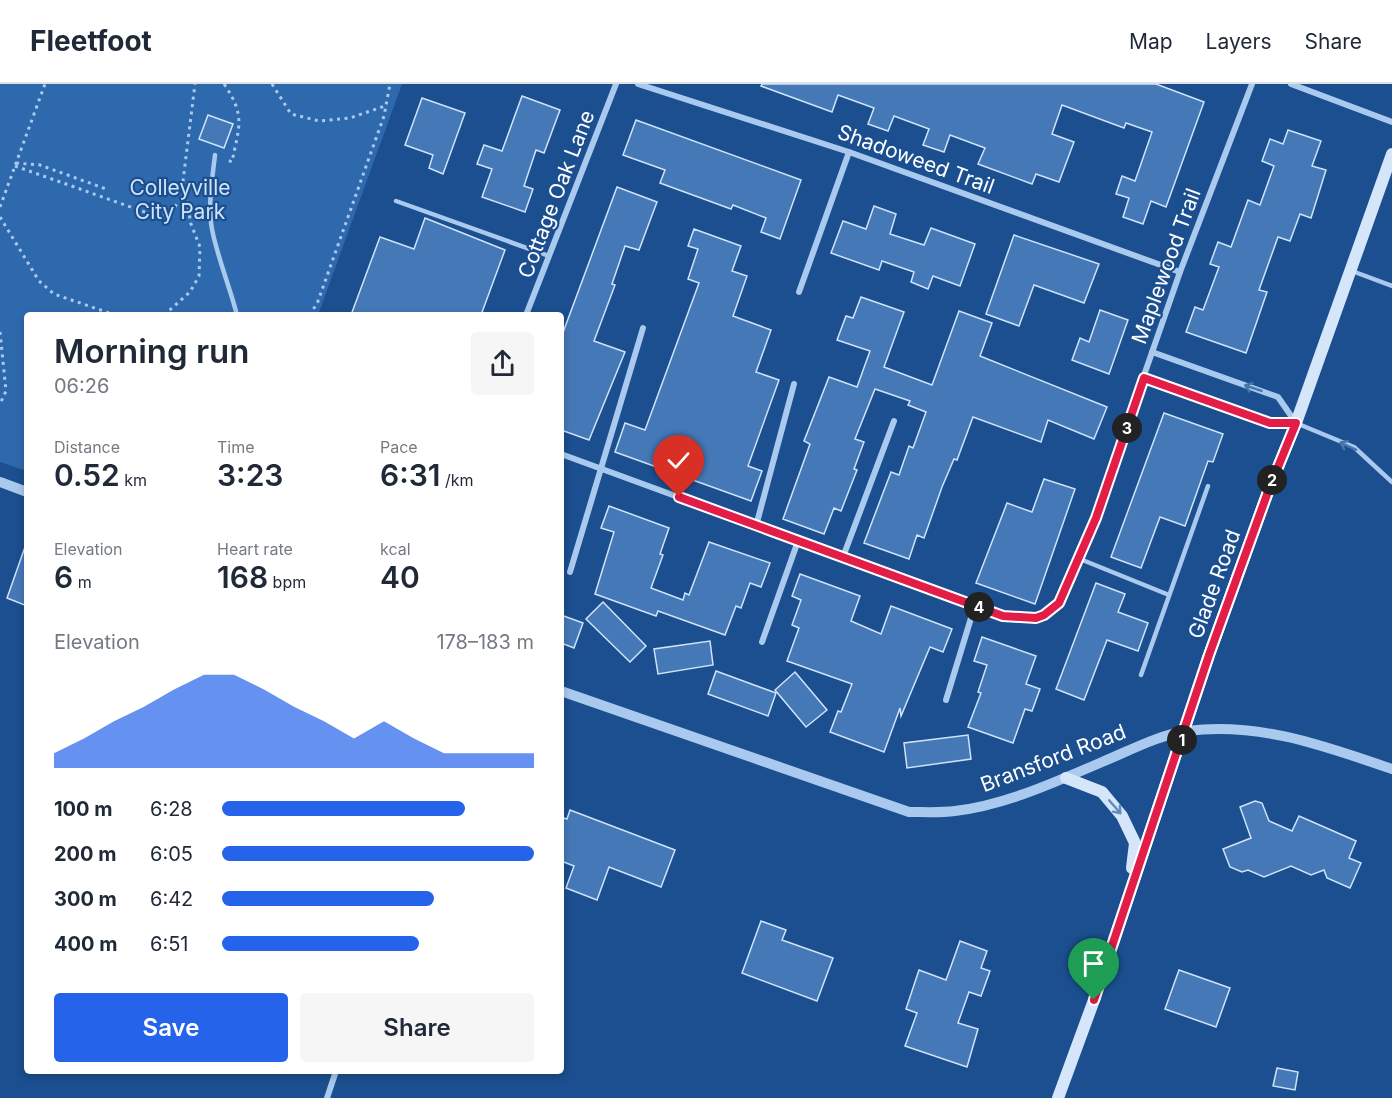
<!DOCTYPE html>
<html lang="en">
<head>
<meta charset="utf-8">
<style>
  body { margin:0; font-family:Inter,sans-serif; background:#f6f6f7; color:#1f2937; height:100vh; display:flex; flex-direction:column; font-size:22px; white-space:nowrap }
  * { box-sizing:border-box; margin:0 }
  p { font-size:20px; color:#747a83 }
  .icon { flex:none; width:33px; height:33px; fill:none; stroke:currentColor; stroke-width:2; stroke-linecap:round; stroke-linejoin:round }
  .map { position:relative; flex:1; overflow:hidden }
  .panel { position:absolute; left:24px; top:228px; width:540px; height:762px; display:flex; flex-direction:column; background:#fff; border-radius:6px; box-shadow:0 3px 9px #0003 }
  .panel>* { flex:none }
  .pin { position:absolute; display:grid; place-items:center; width:51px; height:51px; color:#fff; margin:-62px -26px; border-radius:50% 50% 50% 0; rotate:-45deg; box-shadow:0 0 6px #0007 }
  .pin .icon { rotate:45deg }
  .km { position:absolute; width:30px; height:30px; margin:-15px; border-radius:50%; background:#222; color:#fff; font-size:16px; line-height:30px; text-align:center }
  .round { display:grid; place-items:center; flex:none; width:63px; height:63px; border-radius:6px; background:#f6f6f7 }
  .summary { display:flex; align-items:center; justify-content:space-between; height:102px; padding:0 30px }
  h1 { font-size:33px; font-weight:600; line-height:45px }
  .figures { display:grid; grid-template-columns:repeat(3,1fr); gap:9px; height:102px; padding:6px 30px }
  .figures div { display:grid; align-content:center }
  .figures b { font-size:30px; font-weight:600 }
  .figures small { font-size:16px; font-weight:400 }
  .figures p { font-size:16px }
  .chart { height:168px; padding:12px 30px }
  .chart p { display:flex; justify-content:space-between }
  .chart svg { width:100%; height:108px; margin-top:6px; fill:#2563eb; opacity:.7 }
  .button { display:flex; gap:12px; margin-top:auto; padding:12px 30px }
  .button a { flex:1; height:69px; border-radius:6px; background:#2563eb; color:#fff; font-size:24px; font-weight:600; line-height:69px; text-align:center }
  .button a+a { background:#f6f6f7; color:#1f2937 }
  ul { padding:0 30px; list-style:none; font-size:20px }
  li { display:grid; grid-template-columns:96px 72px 1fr; align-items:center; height:45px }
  li i { height:15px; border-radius:8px; background:#2563eb }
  header { display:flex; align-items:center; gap:36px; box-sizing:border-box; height:84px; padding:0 30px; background:#fff; border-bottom:2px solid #e0e1e3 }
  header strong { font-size:28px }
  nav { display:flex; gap:33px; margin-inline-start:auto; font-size:21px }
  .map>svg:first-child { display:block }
  .green { fill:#2e69ad }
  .building { fill:#4478b7; stroke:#cfe3fa; stroke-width:1.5 }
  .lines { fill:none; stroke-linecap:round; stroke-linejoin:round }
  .path { stroke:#a9c9ee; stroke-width:3; stroke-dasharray:3 4.5; stroke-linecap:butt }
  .service { stroke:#a9c9ee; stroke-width:4.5 }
  .minor { stroke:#a9c9ee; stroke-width:6 }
  .tertiary { stroke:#a9c9ee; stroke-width:10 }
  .secondary { stroke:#d6e6fa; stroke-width:12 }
  .oneway { stroke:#4674ac }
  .oneway2 { stroke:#668bba }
  .route-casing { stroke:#fff; stroke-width:12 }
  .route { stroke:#e11d48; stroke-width:8 }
  .labels { text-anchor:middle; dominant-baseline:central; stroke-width:4.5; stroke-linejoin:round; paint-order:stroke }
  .street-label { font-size:21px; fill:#fff; stroke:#1b4f8f }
  .park-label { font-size:21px; fill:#cfe3fa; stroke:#1b4f8f }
</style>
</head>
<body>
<header>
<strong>Fleetfoot</strong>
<nav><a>Map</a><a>Layers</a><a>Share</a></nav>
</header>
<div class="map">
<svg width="1392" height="1014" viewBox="0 0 1392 1014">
  <rect width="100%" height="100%" fill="#1b4f8f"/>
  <path class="green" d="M0,0h402l-84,231h-291v156l-27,-9z"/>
  <g class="building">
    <path d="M762,0h394l48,18 -38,105 -15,-6 -8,23 -20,-7 6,-19 -13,-4 6,-18 13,5 17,-49 -26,-9 -2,5 -62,-23 -10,29 22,8 -15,40 -23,-8 -4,10 -54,-20 7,-16 -35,-13 -6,17 -21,-7 6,-16 -35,-13 -6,15 -20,-7 6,-16 -36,-13 -6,17 -71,-26z"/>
    <path d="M522,12l38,14 -16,43 -8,-3 -12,36 9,3 -8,23 -43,-15 10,-28 -15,-5 7,-19 18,6z"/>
    <path d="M422,14l43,15 -22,61 -14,-6 4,-13 -28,-10z"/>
    <path d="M208,31l25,9 -9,24 -25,-9z"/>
    <path d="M636,36l165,60 -21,59 -19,-7 5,-14 -33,-13 -2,4 -71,-26 5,-13 -42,-15z"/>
    <path d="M1288,46l33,11 -9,25 14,4 -15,48 -11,-4 -10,27 -12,-4 -19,53 8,2 -21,61 -60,-21 9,-25 8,3 16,-43 -9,-3 8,-22 13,5 17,-47 12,5 14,-39 -12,-5 8,-22 13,5z"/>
    <path d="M617,103l40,15 -18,48 -14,-4 -13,38 3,1 -21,56 31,11 -36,88 -28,-10v-92z"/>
    <path d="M874,122l22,8 -6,20 34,11 7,-17 44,16 -15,42 -27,-10 -5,13 -17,-7 3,-10 -32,-11 -3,9 -48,-17 12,-32 23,8z"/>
    <path d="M425,134l80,32 -24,65h-130l29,-78 34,12z"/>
    <path d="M694,145l47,17 -9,25 15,5 -14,40 38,14 -15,42 23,8 -31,86 14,5 -11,30 -136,-49 10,-29 20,7 54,-147 -11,-4 10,-30 -10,-3z"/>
    <path d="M1014,151l85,29 -15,39 -50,-18 -15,41 -33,-12z"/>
    <path d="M861,213l43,15 -20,55 48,18 27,-74 33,12 -12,33 127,51 -13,32 -46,-19 -7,22 -68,-25 -16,43 -3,-1 -12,28 -18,51 -7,-3 -8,24 -45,-16 27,-71 8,3 10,-29 4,2 13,-36 -18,-7 2,-4 -35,-12 -20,50 9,3 -10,27 3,1 -16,41 -7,-3 -10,26 -41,-15 27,-75 -6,-3 25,-64 28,10 13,-36 -33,-11 9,-24 7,2z"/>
    <path d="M1100,226l28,10 -19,54 -37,-14 8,-22 9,4z"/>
    <path d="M1164,329l59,21 -10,28 -5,-1 -23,65 -25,-9 -19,51 -30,-11z"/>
    <path d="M1044,395l31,10 -40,115 -59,-21 31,-80 25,9z"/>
    <path d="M609,422l60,22 -9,26 3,1 -12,33 32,12 2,-7 4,2 20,-53 61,21 -9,24 -11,-4 -9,25 -5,-2 -11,29 -67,-24 -2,5 -61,-22 19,-62 -13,-4z"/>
    <path d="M25,463h2v59l-20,-8z"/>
    <path d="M800,490l60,22 -9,25 30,13 10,-28 61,23 -9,23 -13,-5 -29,69 -1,-8 -16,44 -54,-20 8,-21 3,1 11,-28 -65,-23 12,-33 -7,-3 9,-25 -9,-4z"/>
    <path d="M1096,499l29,11 -7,18 30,11 -10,28 -31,-11 -23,60 -28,-11z"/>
    <path d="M603,518l43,44 -16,16 -44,-43z"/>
    <path d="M561,531l22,8 -9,25 -13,-5z"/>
    <path d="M982,553l54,19 -10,28 14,5 -8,22 -7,-2 -12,34 -45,-16 13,-34 -3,-1 9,-27 -13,-4z"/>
    <path d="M710,557l3,24 -55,9 -4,-25z"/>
    <path d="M716,587l60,22 -8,23 -60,-22z"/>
    <path d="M795,588l32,38 -21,17 -31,-37z"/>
    <path d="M968,651l3,24 -64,9 -3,-25z"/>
    <path d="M1255,717l7,2 7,18 23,10 7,-15 57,25 -7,17 12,5 -11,25 -23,-10 -3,-8 -13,5 -20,-9 -27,11 -16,-7 -6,2 -12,-5 -7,-18 28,-11 -11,-31z"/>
    <path d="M570,726l105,40 -14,37 -52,-20 -12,33 -31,-12 8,-22 -13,-5v-44l6,2z"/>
    <path d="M761,837l25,9 -4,10 51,18 -16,43 -75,-28z"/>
    <path d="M960,857l27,10 -6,17 9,3 -9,25 -12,-4 -11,31 20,6 -11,38 -62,-21 12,-33 -11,-4 13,-39 27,10z"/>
    <path d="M1179,886l51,18 -14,39 -51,-18z"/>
    <path d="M1277,984l21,4 -3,18 -22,-4z"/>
  </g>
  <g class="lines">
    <g class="path">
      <path d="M224,0c22,32 15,42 8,78l-7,-3"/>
      <path d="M272,0l19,30 28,7 31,-3 35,-12"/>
      <path d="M16,79l24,2 66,24"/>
      <path d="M15,82l144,51 10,-3 16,-20"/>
      <path d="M0,123l45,-123"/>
      <path d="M0,133l39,64 15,13 61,21"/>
      <path d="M164,231l26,-23 9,-16 1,-29 -9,-23 -8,-43 12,-97"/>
      <path d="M309,231l8,-11 67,-188 6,-32"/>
      <path d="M0,248l6,59 -6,13"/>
    </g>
    <g class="service">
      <path d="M215,71c-3,26 -8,54 -2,79 6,27 17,54 24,81"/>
      <path d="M396,117l153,55"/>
      <path d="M1352,187l40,15"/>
      <path d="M1296,339l58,24 38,35"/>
      <path d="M1080,475l89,36"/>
      <path d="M1141,591l67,-189"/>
    </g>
    <g class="minor">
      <path d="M638,0l211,68 331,120"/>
      <path d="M1291,0l101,38"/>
      <path d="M799,208l50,-140"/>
      <path d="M526,231l90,-231"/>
      <path d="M1152,268l126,45 18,26"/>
      <path d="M1144,294l126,45h26"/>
      <path d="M561,370l442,162c10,0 23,3 33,2 26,-4 34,-39 44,-59l100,-287 72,-188"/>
      <path d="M756,442l38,-142"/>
      <path d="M843,473l51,-136"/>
      <path d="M570,488l73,-244"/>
      <path d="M762,558l36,-101"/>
      <path d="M946,616l29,-95"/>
      <path d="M327,1014l9,-27"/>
    </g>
    <g class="tertiary">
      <path d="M0,398l27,10"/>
      <path d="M561,607l348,121c15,0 31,1 46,-1 51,-6 100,-29 147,-49 27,-11 56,-27 85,-31 74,-9 137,15 205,38"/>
    </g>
    <g class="secondary">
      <path d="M1066,694l36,14 20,24 13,27 -3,25"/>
      <path d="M1058,1014l36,-98 115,-345 60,-166 27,-66 96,-269"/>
    </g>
  </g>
  <defs><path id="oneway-shaft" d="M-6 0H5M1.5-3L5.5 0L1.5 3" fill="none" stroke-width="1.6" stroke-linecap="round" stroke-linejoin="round" transform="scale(1.5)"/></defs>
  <g class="oneway">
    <use href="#oneway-shaft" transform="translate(1253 304) rotate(-161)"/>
    <use href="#oneway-shaft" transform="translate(1348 362) rotate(-155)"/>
  </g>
  <use class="oneway2" href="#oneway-shaft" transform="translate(1115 723) rotate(49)"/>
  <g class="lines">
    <defs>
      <path id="route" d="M679,413l324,119 33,2 8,-3 15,-12 37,-85 48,-140 126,45h26l-27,66 -60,166 -115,345"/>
    </defs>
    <use href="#route" class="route-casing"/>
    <use href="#route" class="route"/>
  </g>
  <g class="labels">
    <g class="street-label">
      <text transform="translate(916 75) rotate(20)">Shadoweed Trail</text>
      <text transform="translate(556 110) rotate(-69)">Cottage Oak Lane</text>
      <text transform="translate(1166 182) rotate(-70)">Maplewood Trail</text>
      <text transform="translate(1214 500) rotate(-70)">Glade Road</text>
      <text transform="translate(1053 674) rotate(-21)">Bransford Road</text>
    </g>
    <g class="park-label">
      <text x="180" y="103">Colleyville<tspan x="180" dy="24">City Park</tspan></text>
    </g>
  </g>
</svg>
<div class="pin" style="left:1094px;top:916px;background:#1e9e55"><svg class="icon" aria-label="arrive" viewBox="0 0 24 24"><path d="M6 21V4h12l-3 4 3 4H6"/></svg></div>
<div class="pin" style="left:679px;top:413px;background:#d93025"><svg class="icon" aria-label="check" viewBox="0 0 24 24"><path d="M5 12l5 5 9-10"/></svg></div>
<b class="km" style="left:1182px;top:656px">1</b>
<b class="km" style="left:1272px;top:396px">2</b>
<b class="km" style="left:1127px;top:344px">3</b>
<b class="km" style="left:979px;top:523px">4</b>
<section class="panel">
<div class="summary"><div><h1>Morning run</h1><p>06:26</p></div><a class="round"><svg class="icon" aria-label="share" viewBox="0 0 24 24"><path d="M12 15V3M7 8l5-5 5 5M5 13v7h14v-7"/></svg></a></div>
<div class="figures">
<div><p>Distance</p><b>0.52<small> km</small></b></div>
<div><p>Time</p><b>3:23</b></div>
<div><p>Pace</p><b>6:31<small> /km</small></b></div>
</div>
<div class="figures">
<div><p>Elevation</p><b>6<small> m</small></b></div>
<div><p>Heart rate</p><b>168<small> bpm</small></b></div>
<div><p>kcal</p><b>40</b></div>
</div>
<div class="chart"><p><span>Elevation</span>178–183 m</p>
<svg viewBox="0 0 160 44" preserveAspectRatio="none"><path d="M0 44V38L10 32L20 25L30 19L40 12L50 6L60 6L70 12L80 19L90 25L100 32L110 25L120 32L130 38L140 38L150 38L160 38V44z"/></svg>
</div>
<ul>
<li><b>100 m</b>6:28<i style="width:78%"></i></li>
<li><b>200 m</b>6:05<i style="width:100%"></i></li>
<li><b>300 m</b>6:42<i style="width:68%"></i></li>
<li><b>400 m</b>6:51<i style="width:63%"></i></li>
</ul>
<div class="button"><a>Save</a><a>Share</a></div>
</section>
</div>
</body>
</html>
